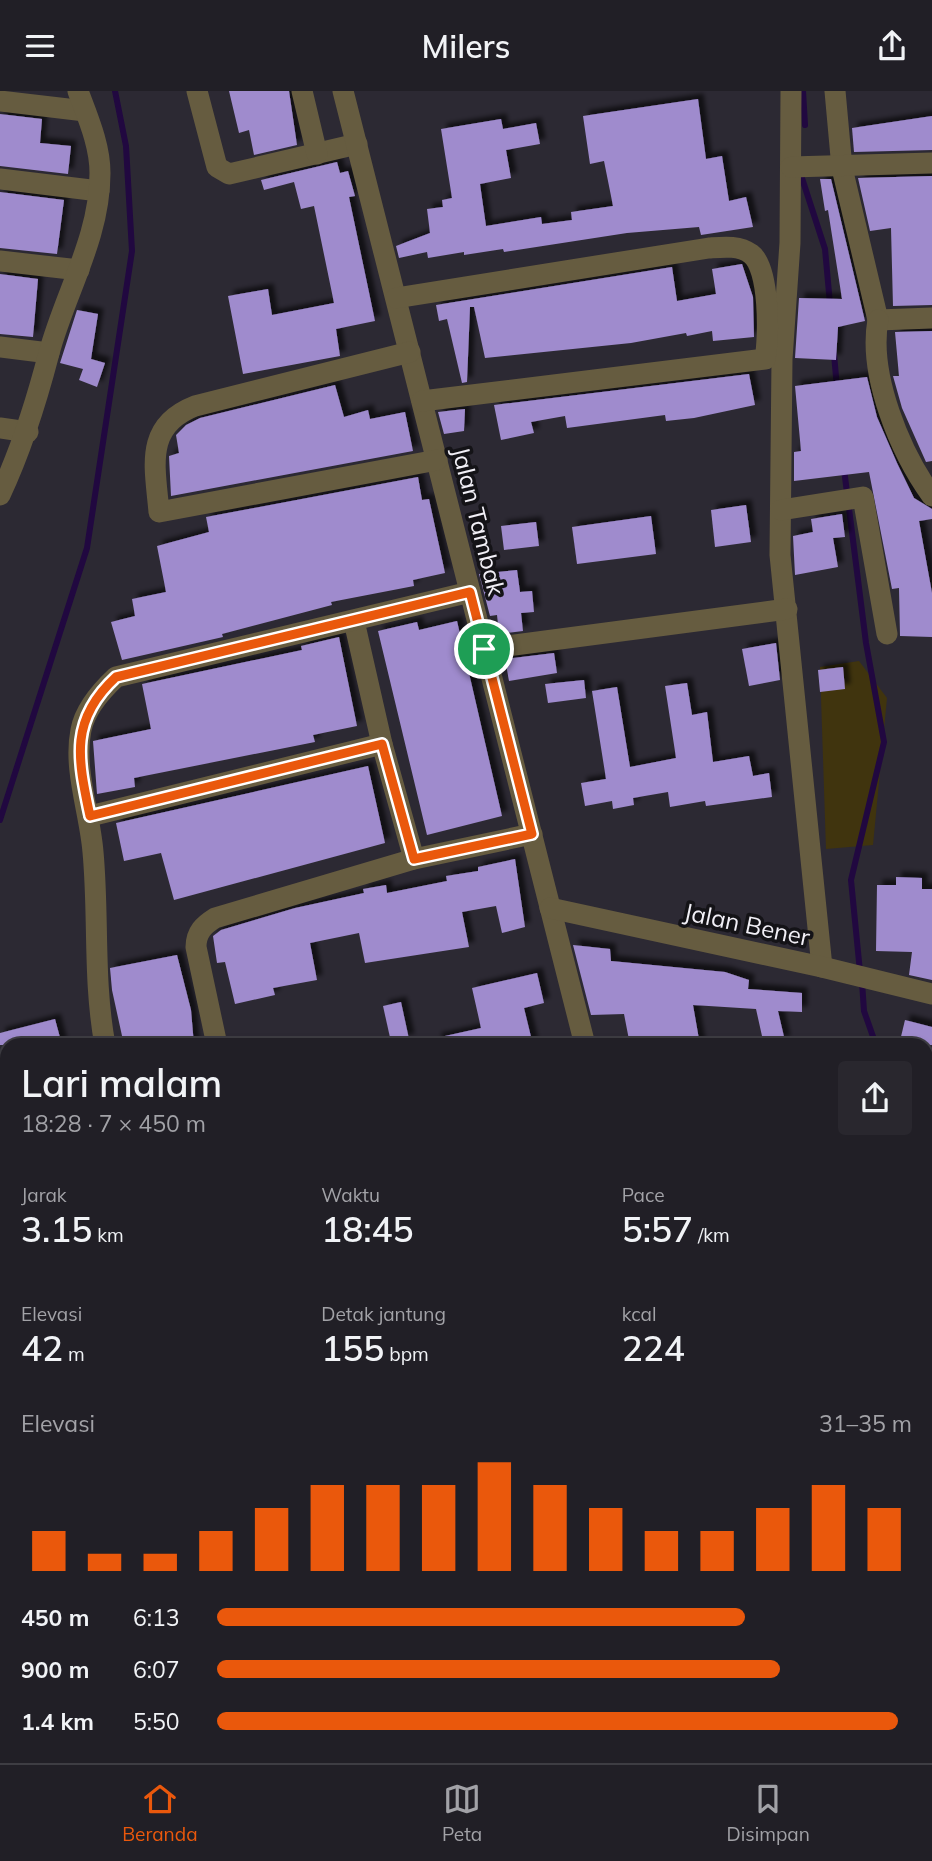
<!DOCTYPE html>
<html lang="id">
<head>
<meta charset="utf-8">
<style>
  body { margin:0; font-family:Mulish,sans-serif; background:#29272e; color:#f1f3f6; height:100vh; display:flex; flex-direction:column; font-size:26px; white-space:nowrap }
  * { box-sizing:border-box; margin:0 }
  p { font-size:23px; color:#a2a2a7 }
  .icon { flex:none; width:38px; height:38px; fill:none; stroke:currentColor; stroke-width:2; stroke-linecap:round; stroke-linejoin:round }
  .map { position:relative; flex:1; overflow:hidden }
  .drawer { position:absolute; left:0px; top:947px; width:933px; height:726px; display:flex; flex-direction:column; background:#211f26; border-radius:21px 21px 0 0; box-shadow:0 4px 10px #0003,0 0 0 2px #3e3d43 }
  .drawer>* { flex:none }
  .pin { position:absolute; display:grid; place-items:center; width:60px; height:60px; color:#fff; margin:-30px; border:4px solid #fff; border-radius:50%; box-shadow:0 2px 7px #0007 }
  .round { display:grid; place-items:center; flex:none; width:74px; height:74px; border-radius:7px; background:#29272e }
  .headline { display:flex; align-items:center; justify-content:space-between; height:119px; padding:0 21px }
  h1 { font-size:38px; font-weight:600; line-height:52px }
  .figures { display:grid; grid-template-columns:repeat(3,1fr); gap:10px; height:119px; padding:7px 21px }
  .figures div { display:grid; align-content:center }
  .figures b { font-size:35px; font-weight:600 }
  .figures small { font-size:19px; font-weight:400 }
  .figures p { font-size:19px }
  .chart { height:196px; padding:14px 21px }
  .chart p { display:flex; justify-content:space-between }
  .chart svg { width:100%; height:126px; margin-top:7px; stroke:#ea580c; stroke-width:6 }
  ul { padding:0 21px; list-style:none; font-size:23px }
  li { display:grid; grid-template-columns:112px 84px 1fr; align-items:center; height:52px }
  li i { height:18px; border-radius:9px; background:#ea580c }
  header { display:flex; justify-content:space-between; align-items:center; height:91px; padding:0 21px; background:#211f26; font-size:32px; font-weight:600 }
  .menu { display:flex; justify-content:space-around; align-items:center; height:98px; border-top:2px solid #3e3d43; background:#211f26; font-size:19px; color:#a2a2a7 }
  .menu a { display:grid; justify-items:center; gap:4px }
  .menu .selected { color:#ea580c }
  .map>svg:first-child { display:block }
  .green { fill:#40340e }
  .lines { fill:none; stroke-linecap:round; stroke-linejoin:round }
  .stream { stroke:#210840; stroke-width:6 }
  .building { fill:#9f8bcd; filter:url(#shadow) }
  .minor { stroke:#665c40; stroke-width:21 }
  .route-casing { stroke:#fff; stroke-width:14 }
  .route { stroke:#ea580c; stroke-width:9 }
  .labels { text-anchor:middle; dominant-baseline:central; stroke-width:7; stroke-linejoin:round; paint-order:stroke }
  .street-label { font-size:24px; fill:#f2f0f7; stroke:#141317 }
</style>
</head>
<body>
<header><svg class="icon" aria-label="menu" viewBox="0 0 24 24"><path d="M4 6h16M4 12h16M4 18h16"/></svg>Milers<svg class="icon" aria-label="share" viewBox="0 0 24 24"><path d="M12 15V3M7 8l5-5 5 5M5 13v7h14v-7"/></svg></header>
<div class="map">
<svg width="932" height="1672" viewBox="0 0 932 1672">
  <defs>
    <filter id="shadow"><feDropShadow dx="5.5" dy="-5.5" stdDeviation="2" flood-color="#0009"/></filter>
  </defs>
  <rect width="100%" height="100%" fill="#2c2933"/>
  <path class="green" d="M859,570l28,37 -14,147 -47,4 -6,-182z"/>
  <g class="lines">
    <g class="stream">
      <path d="M803,0l2,34"/>
      <path d="M800,81l25,77 5,55"/>
      <path d="M834,263l3,34"/>
      <path d="M844,378l22,174 18,99 -33,138 9,92"/>
      <path d="M0,729l87,-272 45,-297 -6,-105 -11,-55"/>
      <path d="M862,891l2,29 12,34"/>
      <path d="M926,1097l6,20"/>
    </g>
  </g>
  <g class="building">
    <path d="M229,0h60l8,54 -43,10 -5,-25 -10,3z"/>
    <path d="M698,8l8,60 16,-3 7,45 17,-4 7,30 -52,8 -2,-8 -72,6 -123,19 -1,-3 -39,6v-3l-36,6 -1,-6 -28,6 -3,-12 34,-13 -3,-24 16,-2 -1,-7 10,-2 -11,-69 60,-10 2,10 33,-6 4,21 -34,6 5,28 -31,6 6,42 55,-9 1,7 30,-4 -1,-8 42,-6 -9,-45 -14,3 -7,-48z"/>
    <path d="M0,23l42,5 -2,24 31,3 -3,28 -68,-8z"/>
    <path d="M932,25v34l-78,2 -2,-24z"/>
    <path d="M337,71l3,11 8,-2 7,25 -6,1 26,124 -39,8 4,27 -97,18 -15,-78 40,-7 4,26 62,-12 -20,-97 -13,3 -7,-27 -30,8 -3,-10z"/>
    <path d="M932,85v129l-39,1 -2,-78 -21,3 -12,-53z"/>
    <path d="M820,88h11l34,142 -27,6 -2,33 -41,-2 4,-60 43,1 -14,-89 -3,1z"/>
    <path d="M0,101l64,8 -7,54 -57,-6z"/>
    <path d="M742,173l11,33 1,40 -41,4 -1,-10 -25,5 -1,-3 -55,10 -146,15 -11,-51h-4l-3,75 -5,1 -15,-64 -8,2 -3,-16 236,-38 5,34 39,-7 -4,-25z"/>
    <path d="M0,183l38,5 -5,58 -33,-3z"/>
    <path d="M77,219l21,4 -7,45 14,4 -8,24 -18,-7 4,-11 -23,-6z"/>
    <path d="M932,240v130l-6,1 -24,-54 -9,-32h6l-4,-44z"/>
    <path d="M749,283l6,31 -61,13 -28,3 -1,-6 -98,13 -2,-12 -34,6 3,11 -33,7 -7,-35z"/>
    <path d="M867,286l10,40 20,46 17,35 18,11v10l-13,2 13,72v44l-32,-1 -1,-48 -7,1 -23,-117 -75,9v-29l7,-1 -6,-65z"/>
    <path d="M335,294l9,32 24,-7 2,9 35,-7 8,39 -242,45 -2,-40 10,-3 -3,-18 10,-10 14,-7z"/>
    <path d="M465,318l-1,22 -20,3 -6,-22z"/>
    <path d="M418,386l4,23 7,-1 16,74 -32,7 1,6 -83,16 1,3 -110,29 1,3 -101,23 -11,-38 24,-6 -3,-17 34,-7 -9,-46 52,-14 -3,-15z"/>
    <path d="M746,414l5,37 -36,5 -4,-37z"/>
    <path d="M842,423l3,23 -12,1 5,29 -43,8 -2,-39 20,-4 -2,-13z"/>
    <path d="M651,425l5,38 -79,10 -5,-37z"/>
    <path d="M536,431l3,24 -35,4 -3,-24z"/>
    <path d="M517,479l3,22 12,-1 2,21 -13,1 2,18 -24,3 -2,-19 -7,1 -11,-42z"/>
    <path d="M457,530l45,195 -75,19 -49,-204 39,-9 2,8z"/>
    <path d="M339,546l18,89 -44,9 2,7 -181,36 1,9 -38,7 -4,-53 58,-12 -9,-45 160,-34 -1,-4z"/>
    <path d="M776,552l4,37 -31,6 -7,-37z"/>
    <path d="M554,562l3,20 -48,8 -4,-22z"/>
    <path d="M843,576l2,22 -25,3 -2,-22z"/>
    <path d="M584,589l2,18 -38,5 -3,-19z"/>
    <path d="M687,592l5,32 15,-3 6,50 36,-6 4,20 16,-3 3,24 -66,9 -1,-5 -35,6 -2,-15 -35,6 1,7 -21,4 -1,-8 -27,5 -4,-23 25,-4 -14,-88 25,-4 13,80 46,-9 -11,-72z"/>
    <path d="M368,675l17,77 -211,57 -13,-47 -37,8 -8,-38z"/>
    <path d="M515,768l10,68 -23,6 -6,-27 -34,6 7,35 -104,16 -6,-30 -49,10 7,37 -44,8 2,7 -40,9 -10,-42 -8,1 -4,-27 8,-6 74,-22 69,-15 -1,-4 23,-4 1,8 60,-12 -1,-5 32,-5v-4z"/>
    <path d="M896,786l26,1v11h10v91l-23,-5 3,-23 -36,-1 1,-66h19z"/>
    <path d="M573,854l37,4 1,12 114,11 24,8 -1,9 54,4v19l-24,-1 7,30 -21,4 -8,-36 -63,-4 7,40h-70l-6,-31 -33,1z"/>
    <path d="M177,864l14,55 3,35h-70l-12,-55 -2,-22z"/>
    <path d="M537,882l7,30 -20,5 9,37h-96l-1,-7 45,-10 -9,-40z"/>
    <path d="M401,911l8,37 -18,3 -8,-36z"/>
    <path d="M55,928l7,26h-62v-12z"/>
    <path d="M905,929l27,7v18h-33z"/>
  </g>
  <g class="lines">
    <g class="minor">
      <path d="M197,0l20,76 12,7 128,-30"/>
      <path d="M302,0l15,63"/>
      <path d="M343,0l242,954"/>
      <path d="M791,0l-1,152 -8,116 -2,196 42,412"/>
      <path d="M835,0l7,77 36,152 54,-2"/>
      <path d="M0,10l85,10"/>
      <path d="M791,76l141,-4"/>
      <path d="M0,88l99,12"/>
      <path d="M0,170l79,9"/>
      <path d="M396,207l313,-50c14,-1 30,-3 42,6 19,14 18,83 14,105l-343,42"/>
      <path d="M878,229c-10,55 22,132 54,176"/>
      <path d="M0,256l49,6"/>
      <path d="M410,261l-215,54c-51,20 -40,60 -36,106l278,-52"/>
      <path d="M0,337l28,4"/>
      <path d="M0,404c22,-47 36,-92 49,-142 16,-60 51,-115 51,-180 0,-28 -12,-55 -22,-82"/>
      <path d="M781,419l82,-13 24,137"/>
      <path d="M354,530l28,123 32,115"/>
      <path d="M484,558l303,-40"/>
      <path d="M90,725l292,-72"/>
      <path d="M550,817l272,59 110,27"/>
      <path d="M105,954c-12,-65 -6,-128 -12,-193 -3,-39 -20,-83 -12,-122 4,-21 20,-39 35,-53l354,-85"/>
      <path d="M217,954l-21,-98c0,-15 8,-22 19,-29l199,-59 118,-25"/>
      <path d="M926,1496l6,27 -6,6"/>
      <path d="M926,1625l6,-1"/>
      <path d="M33,1666l1,6"/>
      <path d="M432,1666l2,6"/>
      <path d="M598,1666l1,6"/>
      <path d="M108,1672l23,-6"/>
      <path d="M716,1672l21,-6"/>
    </g>
  </g>
  <g class="lines">
    <defs>
      <path id="route" d="M470,501l62,242 -118,25 -32,-115 -292,72c-12,-57 -21,-96 26,-139z"/>
    </defs>
    <use href="#route" class="route-casing"/>
    <use href="#route" class="route"/>
  </g>
  <g class="labels">
    <g class="street-label">
      <text transform="translate(479 430) rotate(76)">Jalan Tambak</text>
      <text transform="translate(747 833) rotate(12)">Jalan Bener</text>
    </g>
  </g>
</svg>
<div class="pin" style="left:484px;top:558px;background:#1e9e55"><svg class="icon" aria-label="arrive" viewBox="0 0 24 24"><path d="M6 21V4h12l-3 4 3 4H6"/></svg></div>
<section class="drawer">
<div class="headline"><div><h1>Lari malam</h1><p>18:28 · 7 × 450 m</p></div><a class="round"><svg class="icon" aria-label="share" viewBox="0 0 24 24"><path d="M12 15V3M7 8l5-5 5 5M5 13v7h14v-7"/></svg></a></div>
<div class="figures">
<div><p>Jarak</p><b>3.15<small> km</small></b></div>
<div><p>Waktu</p><b>18:45</b></div>
<div><p>Pace</p><b>5:57<small> /km</small></b></div>
</div>
<div class="figures">
<div><p>Elevasi</p><b>42<small> m</small></b></div>
<div><p>Detak jantung</p><b>155<small> bpm</small></b></div>
<div><p>kcal</p><b>224</b></div>
</div>
<div class="chart"><p><span>Elevasi</span>31–35 m</p>
<svg viewBox="0 0 160 44" preserveAspectRatio="none"><path d="M5 44V30M15 44V38M25 44V38M35 44V30M45 44V22M55 44V14M65 44V14M75 44V14M85 44V6M95 44V14M105 44V22M115 44V30M125 44V30M135 44V22M145 44V14M155 44V22"/></svg>
</div>
<ul>
<li><b>450 m</b>6:13<i style="width:76%"></i></li>
<li><b>900 m</b>6:07<i style="width:81%"></i></li>
<li><b>1.4 km</b>5:50<i style="width:98%"></i></li>
</ul>
</section>
</div>
<nav class="menu">
<a class="selected"><svg class="icon" aria-label="home" viewBox="0 0 24 24"><path d="M3 11l9-7 9 7M6 9v11h12V9"/></svg>Beranda</a>
<a><svg class="icon" aria-label="map" viewBox="0 0 24 24"><path d="M3 6l6-2 6 2 6-2v14l-6 2-6-2-6 2zM9 4v14M15 6v14"/></svg>Peta</a>
<a><svg class="icon" aria-label="saved" viewBox="0 0 24 24"><path d="M7 4h10v16l-5-4-5 4z"/></svg>Disimpan</a>
</nav>
</body>
</html>
